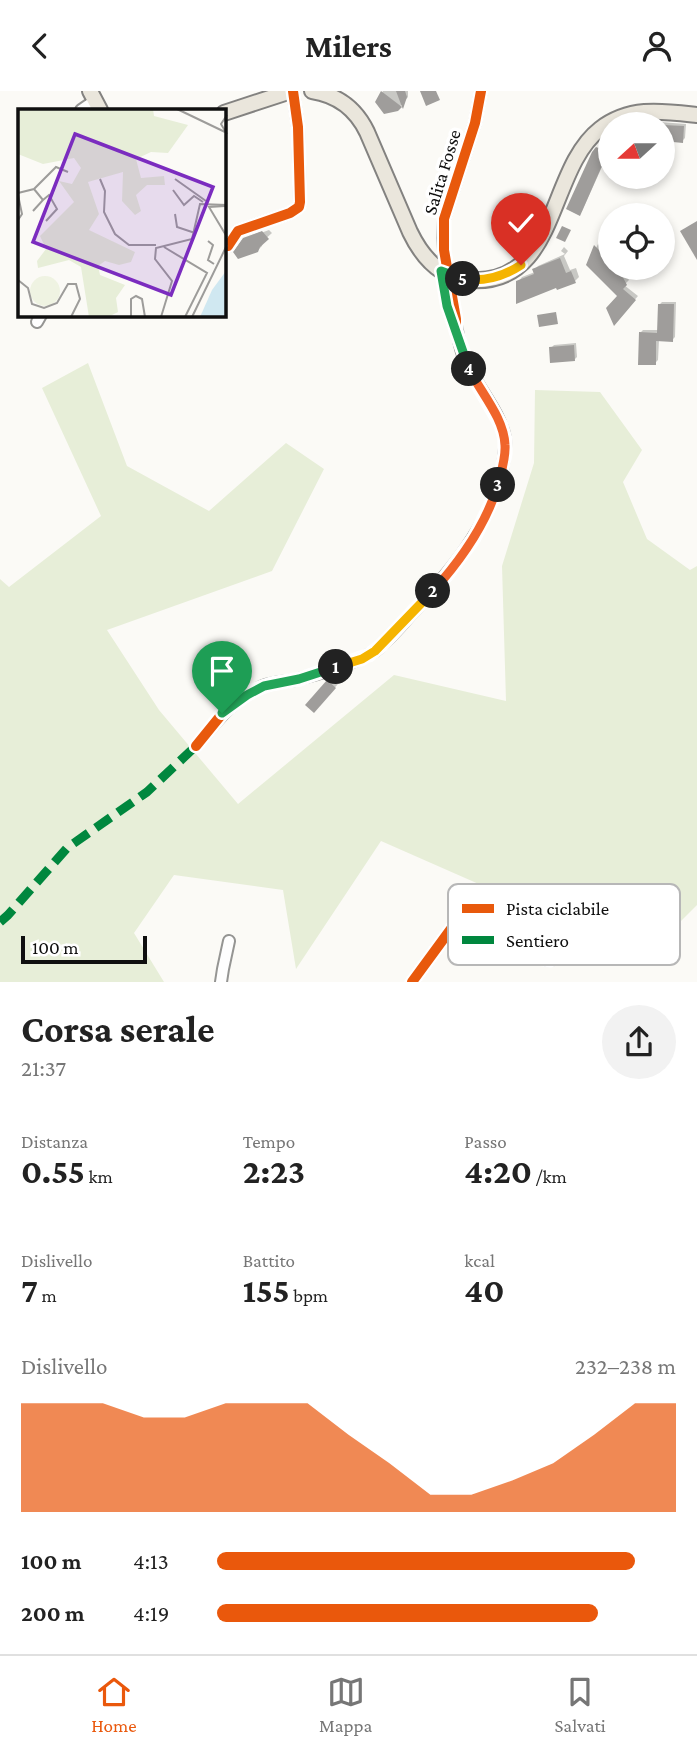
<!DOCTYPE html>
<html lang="it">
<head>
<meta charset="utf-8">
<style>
  body { margin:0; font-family:"Crimson Pro",serif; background:#f2f2f2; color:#222; height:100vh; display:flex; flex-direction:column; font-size:26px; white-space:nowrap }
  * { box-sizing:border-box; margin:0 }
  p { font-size:23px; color:#767676 }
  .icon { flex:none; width:38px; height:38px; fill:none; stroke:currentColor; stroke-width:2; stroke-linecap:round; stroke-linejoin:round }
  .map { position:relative; height:891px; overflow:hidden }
  .sheet { display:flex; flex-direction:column; background:#fff; flex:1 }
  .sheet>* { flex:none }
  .needle { width:46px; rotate:249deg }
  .fabs { position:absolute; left:598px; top:21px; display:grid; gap:14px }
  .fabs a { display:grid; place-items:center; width:77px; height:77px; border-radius:50%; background:#fff; box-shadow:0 4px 10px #0003; font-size:35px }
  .scale { position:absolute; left:21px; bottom:18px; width:126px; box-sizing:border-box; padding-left:7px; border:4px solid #0f0f0f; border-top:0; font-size:19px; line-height:24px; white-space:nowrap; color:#0f0f0f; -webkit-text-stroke:5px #fff; paint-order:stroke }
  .pin { position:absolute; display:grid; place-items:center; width:60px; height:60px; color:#fff; margin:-72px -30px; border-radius:50% 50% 50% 0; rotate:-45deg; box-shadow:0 0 7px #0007 }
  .pin .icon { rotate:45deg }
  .km { position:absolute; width:35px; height:35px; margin:-18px; border-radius:50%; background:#222; color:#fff; font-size:19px; line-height:35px; text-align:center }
  .round { display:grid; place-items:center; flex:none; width:74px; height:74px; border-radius:37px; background:#f2f2f2 }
  .head { display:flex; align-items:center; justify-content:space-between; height:119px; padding:0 21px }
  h1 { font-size:38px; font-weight:700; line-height:52px }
  .stats { display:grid; grid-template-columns:repeat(3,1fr); gap:10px; height:119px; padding:7px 21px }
  .stats div { display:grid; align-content:center }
  .stats b { font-size:35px; font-weight:700 }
  .stats small { font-size:19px; font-weight:400 }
  .stats p { font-size:19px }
  .chart { height:196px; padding:14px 21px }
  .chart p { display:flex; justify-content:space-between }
  .chart svg { width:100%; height:126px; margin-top:7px; fill:#ea580c; opacity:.7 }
  ul { padding:0 21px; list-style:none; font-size:23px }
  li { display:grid; grid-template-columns:112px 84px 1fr; align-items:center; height:52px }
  li i { height:18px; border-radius:9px; background:#ea580c }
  header { display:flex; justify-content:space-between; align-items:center; height:91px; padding:0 21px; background:#fff; font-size:32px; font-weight:700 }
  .dock { display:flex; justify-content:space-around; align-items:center; height:98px; border-top:2px solid #e0e0e0; background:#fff; font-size:19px; color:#767676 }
  .dock a { display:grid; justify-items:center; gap:4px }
  .dock .on { color:#ea580c }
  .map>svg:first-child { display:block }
  .green { fill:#e7eed8 }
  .shadow { fill:#0003 }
  .building { fill:#9f9d9b }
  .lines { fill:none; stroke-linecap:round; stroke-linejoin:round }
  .minor-casing { stroke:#959593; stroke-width:14 }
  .major-casing { stroke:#838280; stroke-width:18 }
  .minor { stroke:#fefefe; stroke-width:10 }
  .major { stroke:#eae6dc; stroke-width:14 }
  .quiet { stroke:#00873e; stroke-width:9; stroke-dasharray:18 9; stroke-linecap:butt }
  .cycleway-casing { stroke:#fff; stroke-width:15 }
  .cycleway { stroke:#e8590c; stroke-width:10 }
  .split-1-casing { stroke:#fff; stroke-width:14 }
  .split-2-casing { stroke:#fff; stroke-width:14 }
  .split-3-casing { stroke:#fff; stroke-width:14 }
  .split-4-casing { stroke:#fff; stroke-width:14 }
  .split-5-casing { stroke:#fff; stroke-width:14 }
  .split-6-casing { stroke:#fff; stroke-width:14 }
  .split-1 { stroke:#22a559; stroke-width:9 }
  .split-2 { stroke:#f5b400; stroke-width:9 }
  .split-3 { stroke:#f0652b; stroke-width:9 }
  .split-4 { stroke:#f0652b; stroke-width:9 }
  .split-5 { stroke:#22a559; stroke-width:9 }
  .split-6 { stroke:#f5b400; stroke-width:9 }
  .labels { text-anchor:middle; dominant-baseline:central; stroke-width:7; stroke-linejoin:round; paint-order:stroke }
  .street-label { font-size:19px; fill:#0f0f0f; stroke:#fff }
  .inset-road { fill:none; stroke:#9d9c9a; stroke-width:2 }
  .view { fill:#7b2cbf; fill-opacity:0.15; stroke:#7b2cbf; stroke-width:3.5 }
  .inset-edge { fill:none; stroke:#0f0f0f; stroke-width:3.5 }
  .key { fill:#fff; stroke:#b7b7b7; stroke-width:2 }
  .key-label { font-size:19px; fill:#0f0f0f }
</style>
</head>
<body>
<header><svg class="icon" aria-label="back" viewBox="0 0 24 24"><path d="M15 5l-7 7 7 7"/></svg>Milers<svg class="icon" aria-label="person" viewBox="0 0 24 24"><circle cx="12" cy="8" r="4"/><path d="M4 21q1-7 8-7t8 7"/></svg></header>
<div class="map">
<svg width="697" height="891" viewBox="0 0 697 891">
  <rect width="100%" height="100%" fill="#fbfaf6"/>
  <path class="green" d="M88,272l39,103 82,45 77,-68 38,26 -52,102 -165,59 52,80 79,94 156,-129 112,26 -4,-135 32,-103 1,-73 65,2 42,58 -19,32 24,57 43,31 7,-4v339l-52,52 -264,-116 -85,128 -13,-79 -109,-15 -40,58 30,49h-164v-403l9,8 92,-71 -59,-128z"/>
  <g class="shadow">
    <path d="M383,0h25v6l-11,13 -20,-8z"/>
    <path d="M660,31l26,2 -1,14 -3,3 -19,-1v-16h-6z"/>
    <path d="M601,54l9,4 -28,62 -3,3 14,-61z"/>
    <path d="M269,139l3,3 -9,8 -1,5 -5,5 -13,-12z"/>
    <path d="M598,153l13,13v11h10l8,12 -5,5 14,11 -24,27 5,-27 -31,-31z"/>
    <path d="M564,156l4,4 -4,5 6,14 6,-2 3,9 -4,4 -57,1 4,-5 13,-5 -1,-2 4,-4 27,-12 -4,-3z"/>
    <path d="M662,211h14l-1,35 -3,3h-13l-1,20 -3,3 -15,-30 3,-3h16v-25z"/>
    <path d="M576,252l1,14 -3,3 -23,-12 3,-3z"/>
    <path d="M331,587l7,6 -24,27 -7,-6z"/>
  </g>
  <g class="building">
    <path d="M381,0l21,16 -6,-16h9l2,6 -4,12 -1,-2 -4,4 -14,3 -9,-12z"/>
    <path d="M420,0h16l4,9 -14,6z"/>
    <path d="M663,34l21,1 -1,17 -20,-2z"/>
    <path d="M596,56l12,5 -28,64 -14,-7 26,-57z"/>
    <path d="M697,130v39l-17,-29z"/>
    <path d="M562,135l9,4 -6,12 -9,-4z"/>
    <path d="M262,140l7,8 -9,8 -2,5 -20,7 -5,-7 10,-14z"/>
    <path d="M594,154l17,17v6h5l3,2 8,15 -4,4 13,11 -22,26 -8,-18 11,-12 -31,-31z"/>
    <path d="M560,167l6,15 5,-2 5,12 -19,7 -1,-2 -40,16v-23l18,-7 -2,-5z"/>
    <path d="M658,213h16l-1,38 -17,-1v24h-18l1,-33 18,1z"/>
    <path d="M556,221l2,12 -19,3 -2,-12z"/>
    <path d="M574,254l1,16 -25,2 -1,-16z"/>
    <path d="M327,589l9,8 -22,25 -9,-8z"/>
  </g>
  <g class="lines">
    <defs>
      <g id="minor">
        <path d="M81,19l13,-9"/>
        <path d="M228,155l10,-15 52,-18 9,-6 1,-5 -2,-75 -5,-36"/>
        <path d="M445,173l-2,-26 1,-19 31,-96 6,-32"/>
        <path d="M37,231l4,-7"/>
        <path d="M196,655c20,-24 36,-47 67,-60 10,-4 21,-4 32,-6 20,-5 64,-18 80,-29 14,-11 26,-26 38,-39 38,-41 76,-85 89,-142 2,-11 4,-21 3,-32 -5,-27 -30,-53 -41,-80 -9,-24 -9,-48 -15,-73"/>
        <path d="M221,891l2,-13 6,-28"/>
        <path d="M412,891l44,-60 69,34 26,4"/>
      </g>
      <g id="major">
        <path d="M90,0l10,19"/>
        <path d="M312,0c26,4 44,18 55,41l43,100c12,25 30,46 59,48 90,7 78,-110 131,-151 30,-23 62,-18 97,-14"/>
        <path d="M224,22l67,-22"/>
      </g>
    </defs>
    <use href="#minor" class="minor-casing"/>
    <use href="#major" class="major-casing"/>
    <use href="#minor" class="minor"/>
    <use href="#major" class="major"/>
    <path class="quiet" d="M0,831l8,-7 59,-67 80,-56 49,-46"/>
    <defs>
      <g id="cycleway">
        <path d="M228,155l10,-15 52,-18 9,-6 1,-5 -2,-75 -5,-36"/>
        <path d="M196,655l26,-32 15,-13 17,-11 17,-6 29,-5 69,-24 13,-10 64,-69 28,-38 13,-26 11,-24 7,-34v-15l-4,-14 -31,-54 -14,-40v-12l-12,-69v-31l31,-96 6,-32"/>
        <path d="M412,891l44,-60 69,34 26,4"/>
      </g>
    </defs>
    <use href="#cycleway" class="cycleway-casing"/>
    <use href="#cycleway" class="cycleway"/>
  </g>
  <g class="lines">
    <defs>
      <path id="split-1" d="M222,622l25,-18 17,-9 35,-7 37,-12"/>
      <path id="split-2" d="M336,576l26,-8 13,-8 58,-60"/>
      <path id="split-3" d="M433,500c28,-31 53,-67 65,-106"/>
      <path id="split-4" d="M469,278c12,24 35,49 36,76 1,13 -4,27 -7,40"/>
      <path id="split-5" d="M463,188l-22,-8 6,35 22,63"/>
      <path id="split-6" d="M463,188c21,3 40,-2 58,-14"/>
    </defs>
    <use href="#split-1" class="split-1-casing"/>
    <use href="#split-2" class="split-2-casing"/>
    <use href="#split-3" class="split-3-casing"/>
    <use href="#split-4" class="split-4-casing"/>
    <use href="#split-5" class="split-5-casing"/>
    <use href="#split-6" class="split-6-casing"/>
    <use href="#split-1" class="split-1"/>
    <use href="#split-2" class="split-2"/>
    <use href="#split-3" class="split-3"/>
    <use href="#split-4" class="split-4"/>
    <use href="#split-5" class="split-5"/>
    <use href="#split-6" class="split-6"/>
  </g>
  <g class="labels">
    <g class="street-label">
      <text transform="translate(442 81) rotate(-73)">Salita Fosse</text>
    </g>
  </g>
  <g transform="translate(18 18)">
    <rect width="208" height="208" fill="#fbfaf6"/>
    <path d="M1,0h134l1,7 34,9 -20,28 -17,-1 -15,7 5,19 23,-2 1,9h-18l-11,10 5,16 -6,4 -13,-14 1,-29 -35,10 11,32 -10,16 46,22 -4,10 -12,3 -14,-4 -7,5 2,9 25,10 -9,13 2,14 -10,5h-19l-8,-50 -12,-7 -31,8 -1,-7 9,-12 -6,-13 34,-34 -15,-21 13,3 9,-16 -7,-10 -31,6 -25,-10z" fill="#e7eed8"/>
    <path d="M12 182a15 15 0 1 1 30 0a15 15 0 1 1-30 0Z" fill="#eff3e2"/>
    <path d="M208,162v46h-26l12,-27z" fill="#d0e8f1"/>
    <path class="inset-road" d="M159,0l48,23M209,6l-6,9 6,10M82,70l5,12 -1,21 11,22 14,11h27M157,70l31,22M155,81l11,15 10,-9 9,6M0,84l16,-4 22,-22 12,5M0,86l4,19 -4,6M25,91l6,-5 8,14 -11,12M207,97l-16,1 18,30M15,102l10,-11 -9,-11M157,105l2,13 18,6M190,132l5,4 -5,15 6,4M146,138l43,26 -22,44M0,171l10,8 4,16 12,4 13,-5 11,-19h8l4,15 -9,18M113,208v-18l5,-3 6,3 3,18M143,208l11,-36 -17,-22 1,-11 36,-9 8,-35 27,1M174,208l35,-72"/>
    <path class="view" d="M57,25l138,53 -42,108 -138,-53z"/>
    <rect width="208" height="208" class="inset-edge"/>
  </g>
  <rect x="448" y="793" width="232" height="81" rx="10" class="key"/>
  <rect x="462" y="813" width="32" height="9" fill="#e8590c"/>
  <rect x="462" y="845" width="32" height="8" fill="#00873e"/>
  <g class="key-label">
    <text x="506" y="824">Pista ciclabile</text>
    <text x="506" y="856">Sentiero</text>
  </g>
</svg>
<div class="fabs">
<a><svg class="needle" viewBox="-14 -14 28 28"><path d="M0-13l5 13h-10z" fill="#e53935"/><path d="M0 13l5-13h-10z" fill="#767676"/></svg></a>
<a><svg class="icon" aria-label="locate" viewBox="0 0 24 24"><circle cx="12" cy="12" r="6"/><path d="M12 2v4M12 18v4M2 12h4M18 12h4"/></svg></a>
</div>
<div class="scale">100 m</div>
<div class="pin" style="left:222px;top:622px;background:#1e9e55"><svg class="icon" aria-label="arrive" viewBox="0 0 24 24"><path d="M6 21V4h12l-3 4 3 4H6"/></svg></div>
<div class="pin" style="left:521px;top:174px;background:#d93025"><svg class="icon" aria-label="check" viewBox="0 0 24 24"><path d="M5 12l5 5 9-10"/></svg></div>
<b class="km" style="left:336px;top:576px">1</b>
<b class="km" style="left:433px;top:500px">2</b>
<b class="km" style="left:498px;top:394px">3</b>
<b class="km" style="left:469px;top:278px">4</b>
<b class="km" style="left:463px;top:188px">5</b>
</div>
<section class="sheet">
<div class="head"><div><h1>Corsa serale</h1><p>21:37</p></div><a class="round"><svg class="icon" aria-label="share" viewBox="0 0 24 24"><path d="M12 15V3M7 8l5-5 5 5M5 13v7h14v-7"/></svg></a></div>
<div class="stats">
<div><p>Distanza</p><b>0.55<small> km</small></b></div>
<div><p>Tempo</p><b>2:23</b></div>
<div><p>Passo</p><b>4:20<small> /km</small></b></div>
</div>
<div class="stats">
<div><p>Dislivello</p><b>7<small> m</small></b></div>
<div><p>Battito</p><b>155<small> bpm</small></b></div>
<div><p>kcal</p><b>40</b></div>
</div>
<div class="chart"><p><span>Dislivello</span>232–238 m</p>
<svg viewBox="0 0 160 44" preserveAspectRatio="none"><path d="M0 44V6L10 6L20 6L30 11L40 11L50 6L60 6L70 6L80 17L90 27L100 38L110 38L120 33L130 27L140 17L150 6L160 6V44z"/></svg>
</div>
<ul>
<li><b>100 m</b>4:13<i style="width:91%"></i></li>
<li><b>200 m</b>4:19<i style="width:83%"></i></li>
</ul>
</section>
<nav class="dock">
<a class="on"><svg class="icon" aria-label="home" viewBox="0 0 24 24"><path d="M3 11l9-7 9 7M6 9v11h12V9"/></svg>Home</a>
<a><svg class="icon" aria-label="map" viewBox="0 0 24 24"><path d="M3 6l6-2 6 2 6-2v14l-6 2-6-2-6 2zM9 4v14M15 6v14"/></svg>Mappa</a>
<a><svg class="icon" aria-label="saved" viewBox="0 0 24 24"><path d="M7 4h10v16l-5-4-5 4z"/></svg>Salvati</a>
</nav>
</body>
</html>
